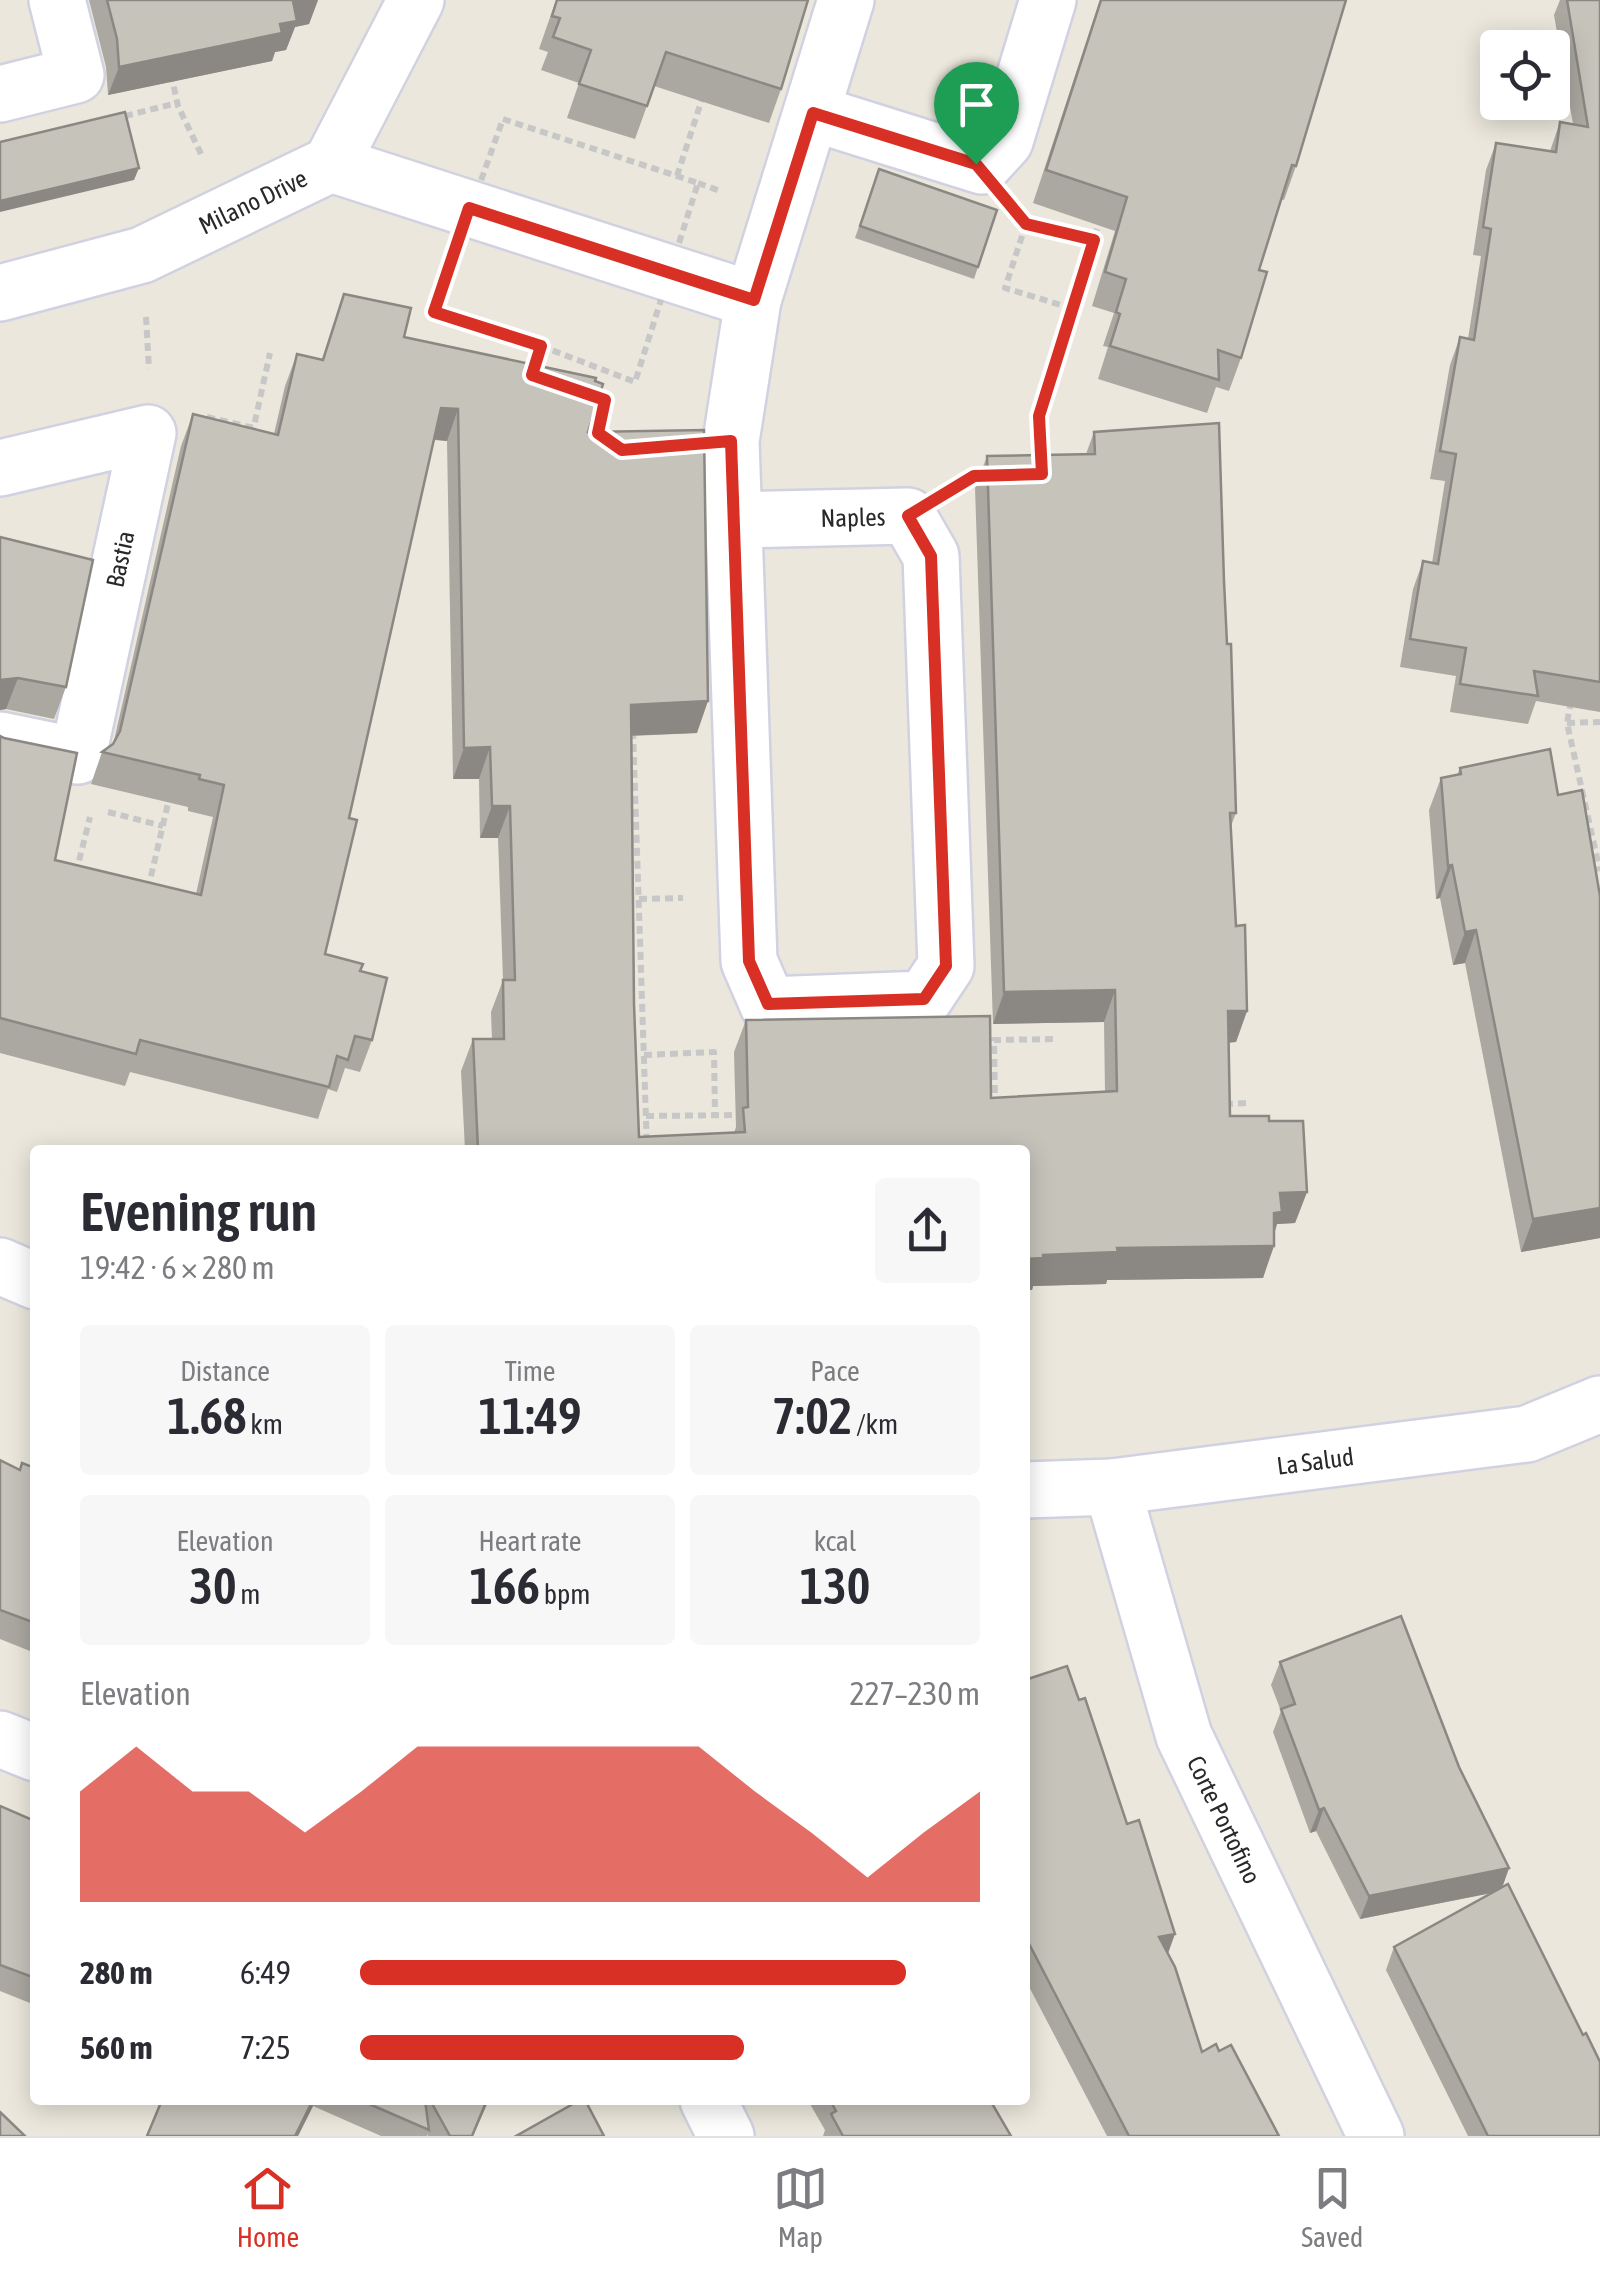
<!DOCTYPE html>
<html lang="en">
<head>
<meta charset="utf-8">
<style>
  body { margin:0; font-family:"Asap Condensed",sans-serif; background:#f7f7f7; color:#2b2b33; height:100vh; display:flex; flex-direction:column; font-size:38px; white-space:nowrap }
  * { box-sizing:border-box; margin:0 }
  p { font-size:32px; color:#7c7c81 }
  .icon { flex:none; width:55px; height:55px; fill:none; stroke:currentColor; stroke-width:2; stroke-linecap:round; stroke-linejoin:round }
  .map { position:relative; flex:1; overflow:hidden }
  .sheet { position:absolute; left:30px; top:1145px; width:1000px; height:960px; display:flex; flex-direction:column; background:#fff; border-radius:10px; box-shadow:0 5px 25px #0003 }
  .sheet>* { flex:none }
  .controls { position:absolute; left:1480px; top:30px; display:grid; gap:20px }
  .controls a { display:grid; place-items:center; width:90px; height:90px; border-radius:10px; background:#fff; box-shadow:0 5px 25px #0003; font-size:50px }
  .pin { position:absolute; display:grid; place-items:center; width:85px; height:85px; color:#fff; margin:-102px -42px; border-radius:50% 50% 50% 0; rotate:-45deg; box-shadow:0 0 10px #0007 }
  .pin .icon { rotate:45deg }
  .round { display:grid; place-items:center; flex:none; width:105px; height:105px; border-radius:10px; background:#f7f7f7 }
  .overview { display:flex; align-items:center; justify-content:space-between; height:170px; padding:0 50px }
  h1 { font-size:55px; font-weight:600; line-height:75px }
  .figures { display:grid; grid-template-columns:repeat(3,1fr); gap:15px; height:170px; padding:10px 50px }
  .figures div { display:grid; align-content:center; border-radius:10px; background:#f7f7f7; text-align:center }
  .figures b { font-size:50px; font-weight:600 }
  .figures small { font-size:28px; font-weight:400 }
  .figures p { font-size:28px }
  .chart { height:280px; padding:20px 50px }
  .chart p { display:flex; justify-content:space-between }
  .chart svg { width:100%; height:180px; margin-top:10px; fill:#d93025; opacity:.7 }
  ul { padding:0 50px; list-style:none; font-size:32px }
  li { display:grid; grid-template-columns:160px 120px 1fr; align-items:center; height:75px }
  li i { height:25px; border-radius:12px; background:#d93025 }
  .dock { display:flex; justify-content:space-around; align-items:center; height:140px; border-top:2px solid #e1e1e2; background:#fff; font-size:28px; color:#7c7c81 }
  .dock a { display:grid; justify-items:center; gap:5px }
  .dock .on { color:#d93025 }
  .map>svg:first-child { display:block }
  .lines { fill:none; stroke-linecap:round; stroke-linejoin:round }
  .minor-casing { stroke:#d1d2e1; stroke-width:60 }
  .path { stroke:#c7c7c7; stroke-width:6; stroke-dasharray:8 5; stroke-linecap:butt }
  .minor { stroke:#fff; stroke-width:55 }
  .wall { fill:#aaa8a1 }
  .shaded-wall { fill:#8b8883 }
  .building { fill:#c6c3bb; stroke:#8b8883; stroke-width:2.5 }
  .route-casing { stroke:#fff; stroke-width:20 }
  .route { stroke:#d93025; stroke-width:12 }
  .labels { text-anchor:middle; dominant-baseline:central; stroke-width:9; stroke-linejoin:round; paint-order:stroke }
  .street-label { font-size:25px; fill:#292929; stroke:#fff }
</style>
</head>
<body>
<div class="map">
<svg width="1600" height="2136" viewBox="0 0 1600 2136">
  <rect width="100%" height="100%" fill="#ebe7dc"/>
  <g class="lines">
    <defs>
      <g id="minor">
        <path d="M0,94l76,-19 -19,-75"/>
        <path d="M813,113l169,53 23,-25 43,-141"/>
        <path d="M331,164l422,136"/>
        <path id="s1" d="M0,293l142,-38 189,-91 85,-164"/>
        <path d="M0,468l148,-35 -70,323 -78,-16"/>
        <path id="s2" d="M735,520l173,-4 23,40 15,410 -22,33 -156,6 -19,-44 -18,-520 22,-141 93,-300"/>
        <path d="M0,1266l35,15"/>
        <path id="s3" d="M1112,1487l72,249 192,400"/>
        <path id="s4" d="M1025,1490l87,-3 415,-53 73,-30"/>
        <path d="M0,1739l35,14"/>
        <path d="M708,2100l18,36"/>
      </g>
    </defs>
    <use href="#minor" class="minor-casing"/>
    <g class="path">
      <path d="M171,74l7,32 24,50"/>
      <path d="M125,116l52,-13"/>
      <path d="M503,119l195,64 -63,199 -94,-36 -107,-34z"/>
      <path d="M677,176l26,-80"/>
      <path d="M698,183l22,8"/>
      <path d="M1017,214l9,10 -21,64 66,20"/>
      <path d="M1026,224l68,16"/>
      <path d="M146,317l3,52"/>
      <path d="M533,373l8,-27"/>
      <path d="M594,396l11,4 -7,33 6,4"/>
      <path d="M207,417l47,11"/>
      <path d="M252,435l18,-82"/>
      <path d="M1041,462l-2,-46 61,-197"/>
      <path d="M961,484l13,-8h12"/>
      <path d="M1571,701l-4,22 33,148"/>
      <path d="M1567,723l33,-1"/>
      <path d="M633,731l14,419"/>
      <path d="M108,812l55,14"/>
      <path d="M76,873l14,-56"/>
      <path d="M148,889l21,-90"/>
      <path d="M639,899l44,-1"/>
      <path d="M644,1055l70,-3 1,64"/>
      <path d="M1225,1104l23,-1"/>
      <path d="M995,1106l-1,-66 63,-1"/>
      <path d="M646,1116l96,-1"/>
    </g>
    <use href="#minor" class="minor"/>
  </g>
  <g class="wall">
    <path d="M89,0h229l-9,24 -14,3 -9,23 -11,2 -3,9 -164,34 -2,-28z"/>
    <path d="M556,0h252l-27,89 -12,34 -115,-37 -19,53 -68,-21 12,-35 -38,-13 7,-18 -9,-3z"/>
    <path d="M1100,0h246l-50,166 -12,34 -3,-1 -22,71 -18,88 -12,33 -13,-4 -9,26 -109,-34 10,-32 -5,-1 11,-33 -22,-7 23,-75 -82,-28z"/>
    <path d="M1560,0h40v712l-64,-11 -8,23 -78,-12 6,-36 -56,-9 13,-78 10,-28 9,2 13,-82 -15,-2 20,-114 10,-28 8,2 13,-83 -8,-1 13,-85 10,-27 54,8 10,-29 13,2 -19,-109z"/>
    <path d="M879,169l118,41 -23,69 -119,-41z"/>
    <path d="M344,294l60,43 184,95 109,301 -66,3 3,268 5,133 95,-4 2,-6 -2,-75 12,-32 245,78 114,-6 -1,-70 -111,2 -18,-536 12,-32 99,-2 8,-22 130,149 12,232 -5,13 5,100 11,85 -11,31 -8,1 2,73 39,5 38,71 -12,31 -18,1 -14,54 -156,2 -1,4 -73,2 -1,4h-7v-140h-560l-4,-79 12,-32h19l-1,-27 12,-32 -5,-142h-18l-1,-59h-26l-6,-338 -13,-1 -85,378 -24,136 35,17 12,69 -12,32 -15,-4 -8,24 -9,-3 -10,30 -188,-47 -5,14 -125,-33v-317l55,124 141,34 17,-77 -25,-6v-4l-97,-23 11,-32 11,-7 68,-299 12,-32 81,20 11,-48 12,-32 25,6z"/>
    <path d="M0,537l66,150 -12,32 -48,-10 -6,1z"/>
    <path d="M1460,768l98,27 42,101v342l-79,14 -56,-289 -12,2 -13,-67 -4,1 -7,-89 12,-32 16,-3z"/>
    <path d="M0,1460l20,10 15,-2v185l-35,-14z"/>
    <path d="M1280,1662l179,105 50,101 -7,19 98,249h-132l-82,-166 8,-23 98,-54 -132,26 -44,-88 -6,2 -37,-101 8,-21 -10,-26z"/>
    <path d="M1025,1680l143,274 34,98 17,-1 60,85h-172l-82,-157z"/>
    <path d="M0,1806l35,15v184l-35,-14z"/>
    <path d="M162,2100h327l-16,36h-45l-1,-2v2h-46l-68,-30 -15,30h-151z"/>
    <path d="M812,2100h178l21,36h-188l2,-6 -15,-26z"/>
  </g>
  <g class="shaded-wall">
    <path d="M299,0h19l-9,24 -14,3 -9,23 -11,2 -3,9 -164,34 11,-28 161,-43 13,-23z"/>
    <path d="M139,168l-5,12 -134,32v-11z"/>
    <path d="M441,408l17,1 -11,32 -17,-2z"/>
    <path d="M18,678l-12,31 -6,1v-30z"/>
    <path d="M708,701l-11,32 -78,3 12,-31z"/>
    <path d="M490,747l-11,32h-26l11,-31z"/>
    <path d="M492,806h18l-12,32h-18z"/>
    <path d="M1452,865l-12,33 -4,1 12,-33z"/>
    <path d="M1476,930l-11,33 -12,2 12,-33z"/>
    <path d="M1115,990l-11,32 -111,2 11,-32z"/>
    <path d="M1228,1011h19l-11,31 -20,1z"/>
    <path d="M1307,1192l-12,31 -18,1 -7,20 -8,1 18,-52z"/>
    <path d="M1600,1208v30l-79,14 12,-33z"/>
    <path d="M1274,1246l-11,32 -156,2 -1,4 -73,2 -1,4h-7v-31l18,-4 74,-7z"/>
    <path d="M1324,1808l-8,23 -6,2 9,-23z"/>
    <path d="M1509,1868l-8,23 -141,28 9,-23z"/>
    <path d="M1175,1934l-9,25 -7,-22z"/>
    <path d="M313,2100h2l-2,6 -15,30h-3z"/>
  </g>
  <g class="building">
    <path d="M107,0h192l-6,1 4,20 -17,3 2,9 -163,34 -2,-28z"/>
    <path d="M557,0h251l-27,89 -115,-37 -19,54 -68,-22 12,-34 -38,-13 7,-19 -8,-2z"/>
    <path d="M1101,0h245l-50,166 -4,-1 -33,105 8,2 -26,86 -23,-8 1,30 -109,-34 10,-32 -4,-2 10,-33 -21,-7 22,-75 -81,-27z"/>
    <path d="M1567,0h33v682l-66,-11 4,25 -78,-12 6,-36 -56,-9 13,-78 15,3 18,-110 -16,-3 20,-114 14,3 17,-111 -8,-2 13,-84 60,9 4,-30 28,5z"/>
    <path d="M125,112l14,56 -139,33v-59z"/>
    <path d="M879,169l118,41 -19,57 -118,-41z"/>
    <path d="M344,294l67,14 -7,29 192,41 -1,3 8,3 -15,48 116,-2 4,271 -77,4 3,299 5,133 106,-5 -2,-24 5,-1 -2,-87 244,-4 1,82 126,-7 -2,-101 -111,2 -17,-536 108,-2 -1,-22 125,-9 5,158 3,63h4l5,169h-6l6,113 9,-1 2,86h-19l2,105h39v5h34l4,71 -27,1 2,19 -8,1v33l-157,2 1,4 -75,3v3l-18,1v-109h-547l-5,-111h31l-1,-59h12l-5,-174h-18l-2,-59 -26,1 -6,-339 -17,-1 -92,410 8,2 -32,134 38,10 -3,7 27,7 -15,62 -17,-4 -7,24 -11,-4 -8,31 -189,-47 -4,14 -136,-36v-282l4,2 73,15 -22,107 146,35 23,-110 -25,-6 1,-4 -98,-23 11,-8 7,-13 73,-317 85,21 19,-81 26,6z"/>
    <path d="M0,537l93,23 -27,127 -48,-9 -18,2z"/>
    <path d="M1550,749l8,46 24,-5 18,106v312l-67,11 -57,-289 -11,2 -13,-67 -4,1 -7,-88 20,-4 -1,-6z"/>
    <path d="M0,1460l20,10 2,-7 13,5v155l-35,-13z"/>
    <path d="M1401,1616l58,151 50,101 -140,28 -45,-88 -5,2 -38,-101 14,-5 -15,-42z"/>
    <path d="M1067,1666l12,34 6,-2 42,126 12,-4 36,114 -16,3 16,30 27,85 14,-8 3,7 12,-6 48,91h-150l-104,-200v-256z"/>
    <path d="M0,1806l35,15v157l-35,-13z"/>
    <path d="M1508,1884l75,151 3,-2 14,29v74h-112l-94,-189z"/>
    <path d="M162,2100h151l-18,36h-148z"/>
    <path d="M360,2100h65l4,30z"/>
    <path d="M430,2100h57l-15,36h-22z"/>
    <path d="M580,2100h5l19,36h-88z"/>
    <path d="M830,2100h160l21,36h-168l-12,-22 5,-3z"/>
    <path d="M0,2112l25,24h-25z"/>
  </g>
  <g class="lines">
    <defs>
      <path id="route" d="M813,113l163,51 50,60 68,16 -55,176 3,58 -68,2 -66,40 23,40 15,410 -22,33 -156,5 -19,-43 -18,-520 -109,9 -24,-17 7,-33 -73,-25 9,-29 -107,-34 35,-104 285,92z"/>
    </defs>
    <use href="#route" class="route-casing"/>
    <use href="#route" class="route"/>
  </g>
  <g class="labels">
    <g class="street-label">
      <text stroke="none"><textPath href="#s1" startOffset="270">Milano Drive</textPath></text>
      <text stroke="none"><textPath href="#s2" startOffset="118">Naples</textPath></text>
      <text transform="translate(120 559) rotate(-78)">Bastia</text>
      <text stroke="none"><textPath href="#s4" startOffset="292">La Salud</textPath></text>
      <text stroke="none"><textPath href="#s3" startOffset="352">Corte Portofino</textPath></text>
    </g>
  </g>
</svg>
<div class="controls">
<a><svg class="icon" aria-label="locate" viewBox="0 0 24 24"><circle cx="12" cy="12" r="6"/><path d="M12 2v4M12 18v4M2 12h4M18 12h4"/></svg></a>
</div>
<div class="pin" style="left:976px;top:164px;background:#1e9e55"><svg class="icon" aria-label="arrive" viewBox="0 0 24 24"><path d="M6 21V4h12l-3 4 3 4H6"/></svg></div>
<section class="sheet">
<div class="overview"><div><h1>Evening run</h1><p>19:42 · 6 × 280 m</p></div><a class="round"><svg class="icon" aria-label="share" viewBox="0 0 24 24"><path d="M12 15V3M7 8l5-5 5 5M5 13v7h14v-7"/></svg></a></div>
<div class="figures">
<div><p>Distance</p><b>1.68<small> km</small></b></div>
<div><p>Time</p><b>11:49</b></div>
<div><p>Pace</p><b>7:02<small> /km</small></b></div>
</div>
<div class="figures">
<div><p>Elevation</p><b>30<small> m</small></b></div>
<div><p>Heart rate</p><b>166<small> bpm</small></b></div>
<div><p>kcal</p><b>130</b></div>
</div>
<div class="chart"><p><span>Elevation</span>227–230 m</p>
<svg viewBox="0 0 160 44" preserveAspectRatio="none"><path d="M0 44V17L10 6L20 17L30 17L40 27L50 17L60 6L70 6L80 6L90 6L100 6L110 6L120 17L130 27L140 38L150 27L160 17V44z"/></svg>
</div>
<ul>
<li><b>280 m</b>6:49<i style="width:88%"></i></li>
<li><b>560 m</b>7:25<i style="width:62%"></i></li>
</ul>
</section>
</div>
<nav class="dock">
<a class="on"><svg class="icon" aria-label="home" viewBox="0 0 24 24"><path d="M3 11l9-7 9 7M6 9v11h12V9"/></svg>Home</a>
<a><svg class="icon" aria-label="map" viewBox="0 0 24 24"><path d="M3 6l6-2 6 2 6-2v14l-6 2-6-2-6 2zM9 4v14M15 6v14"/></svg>Map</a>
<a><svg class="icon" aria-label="saved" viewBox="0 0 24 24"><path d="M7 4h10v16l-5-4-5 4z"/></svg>Saved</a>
</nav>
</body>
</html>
